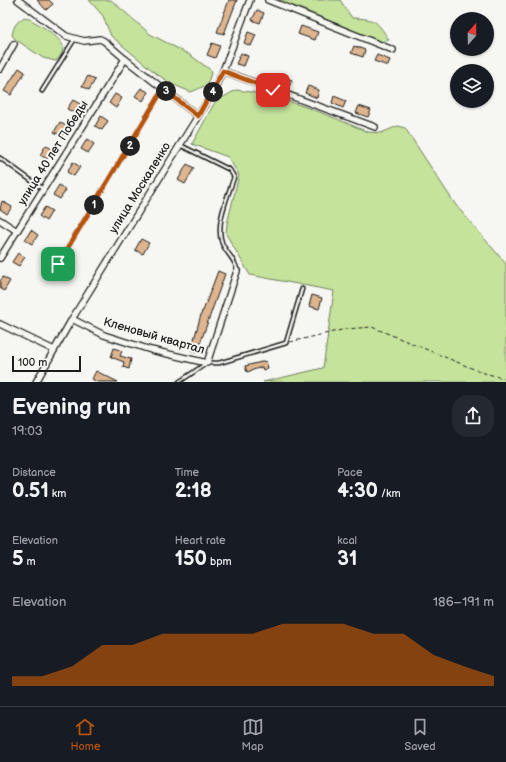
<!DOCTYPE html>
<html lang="en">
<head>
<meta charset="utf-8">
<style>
  body { margin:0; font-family:"Balsamiq Sans",sans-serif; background:#242831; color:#f1f3f6; height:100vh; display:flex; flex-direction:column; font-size:15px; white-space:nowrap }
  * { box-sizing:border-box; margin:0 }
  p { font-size:13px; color:#9ea1a6 }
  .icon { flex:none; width:22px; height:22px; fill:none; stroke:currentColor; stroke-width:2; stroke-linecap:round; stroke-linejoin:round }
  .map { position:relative; height:382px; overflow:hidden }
  .details { display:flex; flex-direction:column; background:#171b24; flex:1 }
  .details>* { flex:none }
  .needle { width:26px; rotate:20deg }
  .tools { position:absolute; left:450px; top:12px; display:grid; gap:8px }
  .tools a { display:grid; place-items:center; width:44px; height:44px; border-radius:50%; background:#171b24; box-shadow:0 1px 3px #0004; font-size:20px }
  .scale { position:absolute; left:12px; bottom:10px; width:69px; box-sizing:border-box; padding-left:4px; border:2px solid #1c1c1c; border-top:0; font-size:11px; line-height:14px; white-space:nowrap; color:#1c1c1c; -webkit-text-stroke:3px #f6f6f2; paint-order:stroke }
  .pin { position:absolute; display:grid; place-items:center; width:34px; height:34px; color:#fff; margin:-17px; border-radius:8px; box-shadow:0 2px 6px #0006 }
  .km { position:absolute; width:20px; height:20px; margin:-10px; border-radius:50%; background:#222; color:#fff; font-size:11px; line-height:20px; text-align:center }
  .round { display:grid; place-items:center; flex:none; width:42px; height:42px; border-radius:16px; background:#242831 }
  .overview { display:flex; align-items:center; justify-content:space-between; height:68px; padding:0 12px }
  h1 { font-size:22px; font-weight:700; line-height:30px }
  .figures { display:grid; grid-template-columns:repeat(3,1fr); gap:6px; height:68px; padding:4px 12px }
  .figures div { display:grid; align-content:center }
  .figures b { font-size:20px; font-weight:700 }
  .figures small { font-size:11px; font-weight:400 }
  .figures p { font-size:11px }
  .chart { height:112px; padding:8px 12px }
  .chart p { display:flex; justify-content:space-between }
  .chart svg { width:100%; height:72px; margin-top:4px; fill:#b45309; opacity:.7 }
  .tabs { display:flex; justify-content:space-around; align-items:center; height:56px; border-top:1px solid #363941; background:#171b24; font-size:11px; color:#9ea1a6 }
  .tabs a { display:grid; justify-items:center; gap:2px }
  .tabs .on { color:#b45309 }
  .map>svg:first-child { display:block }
  .green { fill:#c5e39b; stroke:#70805c }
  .building { fill:#deb58f; stroke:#1c1c1c }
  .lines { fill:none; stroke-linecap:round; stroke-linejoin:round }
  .service-casing { stroke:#1c1c1c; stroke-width:5.5 }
  .minor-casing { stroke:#1c1c1c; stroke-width:8 }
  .path { stroke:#1c1c1c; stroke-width:1; stroke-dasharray:4 3; stroke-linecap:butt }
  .service { stroke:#f6f6f2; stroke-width:2.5 }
  .minor { stroke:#f6f6f2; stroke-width:5.5 }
  .route-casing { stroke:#fff; stroke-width:8 }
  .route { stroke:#b45309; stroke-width:5 }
  .labels { text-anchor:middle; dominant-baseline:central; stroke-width:4; stroke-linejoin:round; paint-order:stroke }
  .street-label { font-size:12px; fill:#1c1c1c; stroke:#f6f6f2 }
</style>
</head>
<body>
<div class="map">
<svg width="506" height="382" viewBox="0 0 506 382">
  <rect width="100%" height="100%" fill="#f6f6f2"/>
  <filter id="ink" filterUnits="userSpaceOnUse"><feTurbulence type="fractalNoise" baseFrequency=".025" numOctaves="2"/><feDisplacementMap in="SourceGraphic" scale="8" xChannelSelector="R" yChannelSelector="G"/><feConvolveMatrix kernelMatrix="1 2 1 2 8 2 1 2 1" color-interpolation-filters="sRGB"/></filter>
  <g filter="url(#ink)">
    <g class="green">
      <path d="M89,0h22l39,34 40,21 22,16 -5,14 -16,7 -17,-7 -16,-10 -47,-39 -8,-20z"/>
      <path d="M279,0h61l12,18c24,1 24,2 37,22l-8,2z"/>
      <path d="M25,17c9,4 39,21 38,31 0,6 -4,9 -7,13l-13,-3 -28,-19 -3,-4c2,-10 5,-14 13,-18z"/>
      <path d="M236,90c46,5 89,24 132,42l13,1 17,-7 7,2 50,76 51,60v118h-243l60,-14 11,-77 -84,-16 -24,-41 1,-10 12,-49 -11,-18 -36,-13 23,-42z"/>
    </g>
    <g class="building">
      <path d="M37,0h12l4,4 -7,6z"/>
      <path d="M229,0h8l-13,34 -7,-2z"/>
      <path d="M257,10l7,3 -4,10 -8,-3z"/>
      <path d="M301,26l17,6 -3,8 -17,-6z"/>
      <path d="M248,32l8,3 -5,11 -7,-3z"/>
      <path d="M212,43l8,3 -5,12 -8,-3z"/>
      <path d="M354,46l11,4 -2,7 -12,-4z"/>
      <path d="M241,53l7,3 -4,10 -8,-2z"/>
      <path d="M377,55l13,5 -2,6 -14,-5z"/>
      <path d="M19,68l6,4 -14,23 -7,-4z"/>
      <path d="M88,76l7,4 -6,10 -7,-4z"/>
      <path d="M280,76l12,4 -3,7 -11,-4z"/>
      <path d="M308,86l11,4 -2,8 -12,-5z"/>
      <path d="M141,88l7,4 -5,9 -8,-5z"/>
      <path d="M115,94l7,4 -6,10 -7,-5z"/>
      <path d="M334,96l12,5 -3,7 -11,-5z"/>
      <path d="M73,100l7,4 -5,9 -8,-4z"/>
      <path d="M359,106l12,4 -3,7 -12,-4z"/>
      <path d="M101,116l7,5 -6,9 -7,-4z"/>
      <path d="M60,122l7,5 -5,9 -8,-4z"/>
      <path d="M87,139l7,5 -6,9 -7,-4z"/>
      <path d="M46,145l7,5 -6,9 -7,-4z"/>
      <path d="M73,162l7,5 -6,9 -7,-4z"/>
      <path d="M187,164l7,4 -9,16 -7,-4z"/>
      <path d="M59,185l7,5 -6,9 -7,-4z"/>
      <path d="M2,201l10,6 -5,7 -7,-5z"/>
      <path d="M45,207l7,4 -6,10 -7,-5z"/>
      <path d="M31,230l7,5 -6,9 -7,-4z"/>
      <path d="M141,239l8,4 -6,11 -8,-4z"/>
      <path d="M18,253l7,4 -6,9 -7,-4z"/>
      <path d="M218,271l7,3 -28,78 -6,-2 11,-39h1z"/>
      <path d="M3,277l7,4 -6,10 -4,-3v-7z"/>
      <path d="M312,295l10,3 -3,11 -10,-3z"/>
      <path d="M114,348l8,3 -2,5 11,3 -2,10 -6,-2 1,-5 -13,-5z"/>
      <path d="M266,361l2,7 -5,2 -1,-3 -15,5 -2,-6z"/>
      <path d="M96,371l22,11h-21l-5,-3z"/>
    </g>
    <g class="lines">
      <defs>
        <g id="service">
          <path d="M42,91l32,-51"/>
          <path d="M180,145l50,25 4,7c-6,19 -19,47 -12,66 4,10 14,17 15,27"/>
          <path d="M0,158l43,31"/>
          <path d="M58,264l105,-175"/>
          <path d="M179,382l28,-19h12l67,-20 16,-54"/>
        </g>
        <g id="minor">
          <path d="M18,0l48,36 18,5 16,-2 4,2 21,18 73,57"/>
          <path d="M268,0l125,50"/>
          <path d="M0,69l14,-25"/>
          <path d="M223,71l152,56"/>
          <path d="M0,220l17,11"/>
          <path d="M0,258l125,-199"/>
          <path d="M72,319l32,16 47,15 56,13 30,-92"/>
          <path d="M0,324l54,26"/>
          <path d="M36,382l36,-63 139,-224 12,-24 27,-71"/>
        </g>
      </defs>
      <use href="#service" class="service-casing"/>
      <use href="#minor" class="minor-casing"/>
      <path class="path" d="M290,342l56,-13 26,-2 109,45 25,7"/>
      <use href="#service" class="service"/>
      <use href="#minor" class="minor"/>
    </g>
  </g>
  <g class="lines" filter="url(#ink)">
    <defs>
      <path id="route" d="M58,264l105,-175 35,27 25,-45 50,19"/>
    </defs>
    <use href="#route" class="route-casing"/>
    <use href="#route" class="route"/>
  </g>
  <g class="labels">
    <g class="street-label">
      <text transform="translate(53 153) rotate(-58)">улица 40 лет Победы</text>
      <text transform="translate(140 188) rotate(-58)">улица Москаленко</text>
      <text transform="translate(154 336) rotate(16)">Кленовый квартал</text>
    </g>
  </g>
</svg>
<div class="tools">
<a><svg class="needle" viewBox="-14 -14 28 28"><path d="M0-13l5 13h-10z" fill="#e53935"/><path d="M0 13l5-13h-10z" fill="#9ea1a6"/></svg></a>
<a><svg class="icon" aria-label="layers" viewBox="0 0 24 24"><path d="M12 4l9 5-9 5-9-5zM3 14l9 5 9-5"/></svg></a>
</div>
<div class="scale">100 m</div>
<div class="pin" style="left:58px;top:264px;background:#1e9e55"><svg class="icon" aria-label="arrive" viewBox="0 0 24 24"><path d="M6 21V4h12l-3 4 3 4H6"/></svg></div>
<div class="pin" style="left:273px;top:90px;background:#d93025"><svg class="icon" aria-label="check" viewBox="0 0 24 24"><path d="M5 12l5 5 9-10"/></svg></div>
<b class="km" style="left:94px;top:205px">1</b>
<b class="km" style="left:130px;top:146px">2</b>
<b class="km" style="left:166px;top:91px">3</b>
<b class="km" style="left:213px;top:92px">4</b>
</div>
<section class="details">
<div class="overview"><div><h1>Evening run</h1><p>19:03</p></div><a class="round"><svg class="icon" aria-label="share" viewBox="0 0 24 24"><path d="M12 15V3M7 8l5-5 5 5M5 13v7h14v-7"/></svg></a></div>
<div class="figures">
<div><p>Distance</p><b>0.51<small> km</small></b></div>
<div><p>Time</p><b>2:18</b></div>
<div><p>Pace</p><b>4:30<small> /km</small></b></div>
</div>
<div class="figures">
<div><p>Elevation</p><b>5<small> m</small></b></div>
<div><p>Heart rate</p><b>150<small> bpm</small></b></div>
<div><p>kcal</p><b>31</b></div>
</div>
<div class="chart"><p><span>Elevation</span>186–191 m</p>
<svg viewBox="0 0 160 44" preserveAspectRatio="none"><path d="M0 44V38L10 38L20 32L30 19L40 19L50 12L60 12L70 12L80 12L90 6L100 6L110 6L120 12L130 12L140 25L150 32L160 38V44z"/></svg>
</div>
</section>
<nav class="tabs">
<a class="on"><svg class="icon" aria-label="home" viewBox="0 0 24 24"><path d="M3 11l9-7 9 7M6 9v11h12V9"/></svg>Home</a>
<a><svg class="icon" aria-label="map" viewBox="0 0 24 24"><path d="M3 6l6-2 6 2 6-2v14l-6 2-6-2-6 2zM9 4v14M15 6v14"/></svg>Map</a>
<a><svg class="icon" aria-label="saved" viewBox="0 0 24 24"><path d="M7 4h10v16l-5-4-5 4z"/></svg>Saved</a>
</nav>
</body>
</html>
